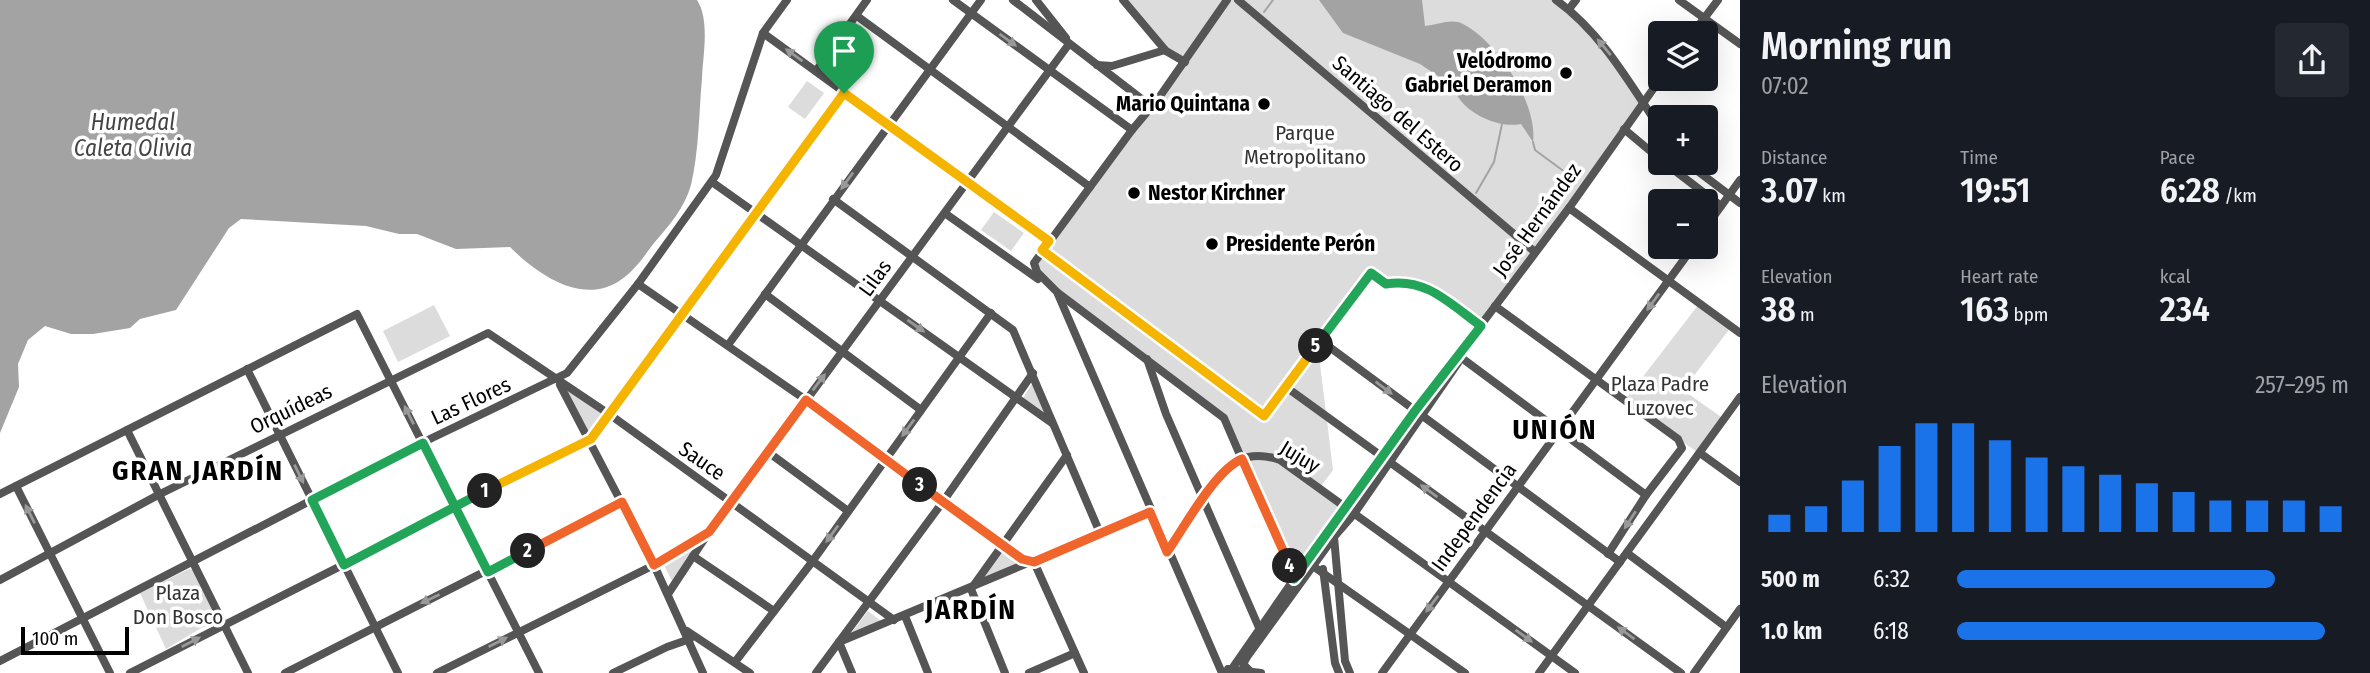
<!DOCTYPE html>
<html lang="en">
<head>
<meta charset="utf-8">
<style>
  body { margin:0; font-family:"Fira Sans Condensed",sans-serif; background:#242831; color:#f1f3f6; height:100vh; display:flex; flex-direction:column; font-size:26px; white-space:nowrap }
  * { box-sizing:border-box; margin:0 }
  p { font-size:23px; color:#9ea1a6 }
  .icon { flex:none; width:38px; height:38px; fill:none; stroke:currentColor; stroke-width:2; stroke-linecap:round; stroke-linejoin:round }
  .map { position:relative; flex:1; overflow:hidden }
  .sheet { display:flex; flex-direction:column; background:#171b24; width:630px }
  .sheet>* { flex:none }
  .fabs { position:absolute; left:1648px; top:21px; display:grid; gap:14px }
  .fabs a { display:grid; place-items:center; width:70px; height:70px; border-radius:7px; background:#171b24; box-shadow:0 7px 28px #0002; font-size:35px }
  .scale { position:absolute; left:21px; bottom:18px; width:108px; box-sizing:border-box; padding-left:7px; border:4px solid #000; border-top:0; font-size:19px; line-height:24px; white-space:nowrap; color:#000; -webkit-text-stroke:5px #fff; paint-order:stroke }
  .pin { position:absolute; display:grid; place-items:center; width:60px; height:60px; color:#fff; margin:-72px -30px; border-radius:50% 50% 50% 0; rotate:-45deg; box-shadow:0 0 7px #0007 }
  .pin .icon { rotate:45deg }
  .km { position:absolute; width:35px; height:35px; margin:-18px; border-radius:50%; background:#222; color:#fff; font-size:19px; line-height:35px; text-align:center }
  .round { display:grid; place-items:center; flex:none; width:74px; height:74px; border-radius:7px; background:#242831 }
  .head { display:flex; align-items:center; justify-content:space-between; height:119px; padding:0 21px }
  h1 { font-size:38px; font-weight:600; line-height:52px }
  .metrics { display:grid; grid-template-columns:repeat(3,1fr); gap:10px; height:119px; padding:7px 21px }
  .metrics div { display:grid; align-content:center }
  .metrics b { font-size:35px; font-weight:600 }
  .metrics small { font-size:19px; font-weight:400 }
  .metrics p { font-size:19px }
  .chart { height:196px; padding:14px 21px }
  .chart p { display:flex; justify-content:space-between }
  .chart svg { width:100%; height:126px; margin-top:7px; stroke:#1a73e8; stroke-width:6 }
  ul { padding:0 21px; list-style:none; font-size:23px }
  li { display:grid; grid-template-columns:112px 84px 1fr; align-items:center; height:52px }
  li i { height:18px; border-radius:9px; background:#1a73e8 }
  main { display:flex; flex:1; min-height:0 }
  .map>svg:first-child { display:block }
  .green { fill:#dcdcdc }
  .water { fill:#a3a3a3 }
  .lines { fill:none; stroke-linecap:round; stroke-linejoin:round }
  .stream { stroke:#a3a3a3; stroke-width:2 }
  .minor { stroke:#555; stroke-width:8 }
  .oneway { fill:#999 }
  .split-1-casing { stroke:#fff; stroke-width:14 }
  .split-2-casing { stroke:#fff; stroke-width:14 }
  .split-3-casing { stroke:#fff; stroke-width:14 }
  .split-4-casing { stroke:#fff; stroke-width:14 }
  .split-5-casing { stroke:#fff; stroke-width:14 }
  .split-6-casing { stroke:#fff; stroke-width:14 }
  .split-1 { stroke:#f5b400; stroke-width:9 }
  .split-2 { stroke:#22a559; stroke-width:9 }
  .split-3 { stroke:#f0652b; stroke-width:9 }
  .split-4 { stroke:#f0652b; stroke-width:9 }
  .split-5 { stroke:#22a559; stroke-width:9 }
  .split-6 { stroke:#f5b400; stroke-width:9 }
  .poi-dot { fill:#000; stroke:#fff; stroke-width:2.5 }
  .labels { text-anchor:middle; dominant-baseline:central; stroke-width:7; stroke-linejoin:round; paint-order:stroke }
  .poi-label { font-size:21px; font-weight:bold; fill:#000; stroke:#fff; text-anchor:end }
  .street-label { font-size:21px; fill:#000; stroke:#fff }
  .park-label { font-size:21px; fill:#333; stroke:#fff }
  .water-label { font-size:23px; font-style:italic; fill:#444; stroke:#fff }
  .district-label { font-size:28px; font-weight:bold; letter-spacing:2px; fill:#000; stroke:#fff }
</style>
</head>
<body>
<main>
<div class="map">
<svg width="1740" height="673" viewBox="0 0 1740 673">
  <rect width="100%" height="100%" fill="#fff"/>
  <g class="green">
    <path d="M1123,0h433l50,49 36,54 -161,223 -61,-42h-34l-15,-11 -51,67 10,8 -10,16 13,106 -14,19 25,18 -50,72 -70,-161 -187,-146 -1,-13 148,-197 -18,-11z"/>
    <path d="M807,81l17,12 -19,26 -17,-12z"/>
    <path d="M994,212l30,21 -13,18 -30,-21z"/>
    <path d="M1699,304l32,23 -48,63 41,29 -27,33 -72,-52z"/>
    <path d="M434,305l16,31 -52,26 -15,-31z"/>
    <path d="M1033,382l14,32 -24,-16z"/>
    <path d="M562,387l41,27 -14,19z"/>
    <path d="M698,543l-26,38 -9,-18z"/>
    <path d="M1001,549l24,13 -45,19z"/>
    <path d="M189,569l4,1 24,48 -4,8 -10,1 -37,22 -26,-56z"/>
    <path d="M868,611l13,10 -29,11z"/>
  </g>
  <g class="water">
    <path d="M0,0h697c13,20 6,55 5,78 -3,34 -3,73 -11,107 -6,22 -22,41 -37,58 -9,12 -19,27 -32,36 -38,28 -84,-4 -112,-32l-54,2 -39,-15h-18l-33,-8 -125,-7 -12,9 -53,82 -36,9 -10,9 -37,6h-22l-26,-8 -17,14 -10,24 1,23 -19,46z"/>
    <path d="M1319,0h103l3,26c12,-1 27,-8 38,-2 34,17 75,80 70,118l-12,-18c-23,5 -61,-12 -68,-38l-33,-22 -77,-31z"/>
  </g>
  <g class="lines">
    <g class="stream">
      <path d="M1264,12l9,-12"/>
      <path d="M1533,142l2,8 42,31"/>
      <path d="M1476,193l18,-31 8,-38"/>
    </g>
    <g class="minor">
      <path d="M953,0l179,130"/>
      <path d="M1013,0l139,107"/>
      <path d="M1036,0l30,38"/>
      <path d="M1123,0l43,51 19,11"/>
      <path d="M1238,0l297,252"/>
      <path d="M1556,0c46,33 74,84 105,130"/>
      <path d="M1679,0l61,44"/>
      <path d="M1569,9l7,-9"/>
      <path d="M857,16l233,171"/>
      <path d="M763,33l286,208"/>
      <path d="M1693,33l25,-33"/>
      <path d="M1097,65l15,1 53,-16"/>
      <path d="M816,71l51,-71"/>
      <path d="M1624,129l37,31"/>
      <path d="M1665,163l56,43"/>
      <path d="M1687,163l53,40"/>
      <path d="M712,182l340,241"/>
      <path d="M833,199l180,131 87,203"/>
      <path d="M1569,208l171,125"/>
      <path d="M946,214l92,65"/>
      <path d="M1706,227l34,-47"/>
      <path d="M1042,250l222,166 107,-143 15,11c40,-7 64,20 95,42"/>
      <path d="M638,284l168,116 196,145 20,14 12,3"/>
      <path d="M1058,293l166,125 73,169"/>
      <path d="M765,294l156,116"/>
      <path d="M1495,306l183,133 4,9 -3,4 -33,43 -38,59"/>
      <path d="M1320,340l300,222"/>
      <path d="M728,345l253,-345"/>
      <path d="M1459,356l187,139"/>
      <path d="M1147,359l19,55 94,216"/>
      <path d="M247,369l151,304"/>
      <path d="M560,385l94,180 49,108"/>
      <path d="M1286,387l395,286"/>
      <path d="M127,430l121,243"/>
      <path d="M768,452l80,59"/>
      <path d="M1700,453l40,29"/>
      <path d="M16,486l94,187"/>
      <path d="M0,494l357,-180 182,359"/>
      <path d="M1334,537l11,124 5,12"/>
      <path d="M1167,553c14,-21 51,-82 70,-92 14,-7 29,-6 43,-1l295,213"/>
      <path d="M1627,553l99,74"/>
      <path d="M693,556l81,55"/>
      <path d="M1034,562l50,111"/>
      <path d="M1310,564l155,109"/>
      <path d="M1323,569l12,94 4,10"/>
      <path d="M0,580l160,-86 328,-161 121,81 285,206"/>
      <path d="M668,594l37,-56"/>
      <path d="M905,616l23,57"/>
      <path d="M687,631l63,42"/>
      <path d="M0,661l432,-223 135,-65 71,-89 78,-109 47,-142 24,-33"/>
      <path d="M735,662l77,-100 179,-249"/>
      <path d="M1228,669l33,4"/>
      <path d="M1249,670l-6,-6 4,-7 87,-120 20,-23 104,-151 1,-7"/>
      <path d="M130,673l461,-234 253,-346"/>
      <path d="M285,673l337,-171"/>
      <path d="M437,673l217,-108 55,-33 360,-488"/>
      <path d="M613,673l54,-26 23,-8"/>
      <path d="M816,673l126,-170 91,-130"/>
      <path d="M852,673l-13,-31 311,-130"/>
      <path d="M1005,673l-34,-84 96,-134"/>
      <path d="M1029,673l46,-20"/>
      <path d="M1222,673l-165,-381 -20,-20 -3,-9 98,-133 26,-31 69,-99"/>
      <path d="M1229,673l115,-166 225,-299 92,-130"/>
      <path d="M1382,673l311,-426"/>
      <path d="M1539,673l201,-276"/>
      <path d="M1694,673l46,-64"/>
    </g>
  </g>
  <defs><path id="oneway-solid" d="M-6-.8H1V-3.2L6.5 0L1 3.2V.8H-6Z" transform="scale(1.75)"/></defs>
  <g class="oneway">
    <use href="#oneway-solid" transform="translate(1008 40) rotate(36)"/>
    <use href="#oneway-solid" transform="translate(1604 47) rotate(-130)"/>
    <use href="#oneway-solid" transform="translate(794 55) rotate(-144)"/>
    <use href="#oneway-solid" transform="translate(847 181) rotate(126)"/>
    <use href="#oneway-solid" transform="translate(1653 302) rotate(126)"/>
    <use href="#oneway-solid" transform="translate(916 326) rotate(35)"/>
    <use href="#oneway-solid" transform="translate(819 382) rotate(-53)"/>
    <use href="#oneway-solid" transform="translate(1384 388) rotate(37)"/>
    <use href="#oneway-solid" transform="translate(409 415) rotate(-117)"/>
    <use href="#oneway-solid" transform="translate(908 428) rotate(126)"/>
    <use href="#oneway-solid" transform="translate(299 474) rotate(64)"/>
    <use href="#oneway-solid" transform="translate(1429 491) rotate(-144)"/>
    <use href="#oneway-solid" transform="translate(30 514) rotate(-117)"/>
    <use href="#oneway-solid" transform="translate(1630 520) rotate(123)"/>
    <use href="#oneway-solid" transform="translate(832 534) rotate(126)"/>
    <use href="#oneway-solid" transform="translate(430 599) rotate(155)"/>
    <use href="#oneway-solid" transform="translate(1432 604) rotate(127)"/>
    <use href="#oneway-solid" transform="translate(1626 633) rotate(-144)"/>
    <use href="#oneway-solid" transform="translate(1524 636) rotate(36)"/>
    <use href="#oneway-solid" transform="translate(191 642) rotate(-27)"/>
    <use href="#oneway-solid" transform="translate(498 642) rotate(-27)"/>
  </g>
  <g class="lines">
    <defs>
      <path id="split-1" d="M485,491l106,-52 253,-346"/>
      <path id="split-2" d="M485,491l-141,74 -32,-65 111,-57 65,129 40,-21"/>
      <path id="split-3" d="M528,551l94,-49 32,63 55,-33 97,-132 114,85"/>
      <path id="split-4" d="M920,485l102,74 12,3 116,-50 17,40c17,-24 48,-82 75,-93l48,107"/>
      <path id="split-5" d="M1290,566l4,13 121,-168 66,-85c-31,-22 -55,-49 -95,-42l-15,-11 -55,73"/>
      <path id="split-6" d="M844,93l205,148 -7,9 222,166 52,-70"/>
    </defs>
    <use href="#split-1" class="split-1-casing"/>
    <use href="#split-2" class="split-2-casing"/>
    <use href="#split-3" class="split-3-casing"/>
    <use href="#split-4" class="split-4-casing"/>
    <use href="#split-5" class="split-5-casing"/>
    <use href="#split-6" class="split-6-casing"/>
    <use href="#split-1" class="split-1"/>
    <use href="#split-2" class="split-2"/>
    <use href="#split-3" class="split-3"/>
    <use href="#split-4" class="split-4"/>
    <use href="#split-5" class="split-5"/>
    <use href="#split-6" class="split-6"/>
  </g>
  <g class="poi-dot">
    <circle cx="1566" cy="73" r="7"/>
    <circle cx="1264" cy="104" r="7"/>
    <circle cx="1134" cy="193" r="7"/>
    <circle cx="1212" cy="244" r="7"/>
  </g>
  <g class="labels">
    <g class="poi-label">
      <text x="1552" y="61">Velódromo<tspan x="1552" dy="24">Gabriel Deramon</tspan></text>
      <text x="1250" y="104">Mario Quintana</text>
      <text x="1148" y="193" text-anchor="start">Nestor Kirchner</text>
      <text x="1226" y="244" text-anchor="start">Presidente Perón</text>
    </g>
    <g class="street-label">
      <text transform="translate(1398 114) rotate(41)">Santiago del Estero</text>
      <text transform="translate(1537 220) rotate(-54)">José Hernández</text>
      <text transform="translate(875 278) rotate(-54)">Lilas</text>
      <text transform="translate(471 401) rotate(-25)">Las Flores</text>
      <text transform="translate(291 409) rotate(-26)">Orquídeas</text>
      <text transform="translate(1300 457) rotate(31)">Jujuy</text>
      <text transform="translate(702 461) rotate(35)">Sauce</text>
      <text transform="translate(1474 517) rotate(-54)">Independencia</text>
    </g>
    <g class="park-label">
      <text x="1305" y="133">Parque<tspan x="1305" dy="24">Metropolitano</tspan></text>
      <text x="1660" y="384">Plaza Padre<tspan x="1660" dy="24">Luzovec</tspan></text>
      <text x="178" y="593">Plaza<tspan x="178" dy="24">Don Bosco</tspan></text>
    </g>
    <g class="water-label">
      <text x="133" y="122">Humedal<tspan x="133" dy="26">Caleta Olivia</tspan></text>
    </g>
    <g class="district-label">
      <text x="1555" y="429">UNIÓN</text>
      <text x="198" y="470">GRAN JARDÍN</text>
      <text x="971" y="609">JARDÍN</text>
    </g>
  </g>
</svg>
<div class="fabs">
<a><svg class="icon" aria-label="layers" viewBox="0 0 24 24"><path d="M12 4l9 5-9 5-9-5zM3 14l9 5 9-5"/></svg></a>
<a>+</a>
<a>−</a>
</div>
<div class="scale">100 m</div>
<div class="pin" style="left:844px;top:93px;background:#1e9e55"><svg class="icon" aria-label="arrive" viewBox="0 0 24 24"><path d="M6 21V4h12l-3 4 3 4H6"/></svg></div>
<b class="km" style="left:485px;top:491px">1</b>
<b class="km" style="left:528px;top:551px">2</b>
<b class="km" style="left:920px;top:485px">3</b>
<b class="km" style="left:1290px;top:566px">4</b>
<b class="km" style="left:1316px;top:346px">5</b>
</div>
<section class="sheet">
<div class="head"><div><h1>Morning run</h1><p>07:02</p></div><a class="round"><svg class="icon" aria-label="share" viewBox="0 0 24 24"><path d="M12 15V3M7 8l5-5 5 5M5 13v7h14v-7"/></svg></a></div>
<div class="metrics">
<div><p>Distance</p><b>3.07<small> km</small></b></div>
<div><p>Time</p><b>19:51</b></div>
<div><p>Pace</p><b>6:28<small> /km</small></b></div>
</div>
<div class="metrics">
<div><p>Elevation</p><b>38<small> m</small></b></div>
<div><p>Heart rate</p><b>163<small> bpm</small></b></div>
<div><p>kcal</p><b>234</b></div>
</div>
<div class="chart"><p><span>Elevation</span>257–295 m</p>
<svg viewBox="0 0 160 44" preserveAspectRatio="none"><path d="M5 44V38M15 44V35M25 44V26M35 44V14M45 44V6M55 44V6M65 44V12M75 44V18M85 44V21M95 44V24M105 44V27M115 44V30M125 44V33M135 44V33M145 44V33M155 44V35"/></svg>
</div>
<ul>
<li><b>500 m</b>6:32<i style="width:81%"></i></li>
<li><b>1.0 km</b>6:18<i style="width:94%"></i></li>
</ul>
</section>
</main>
</body>
</html>
